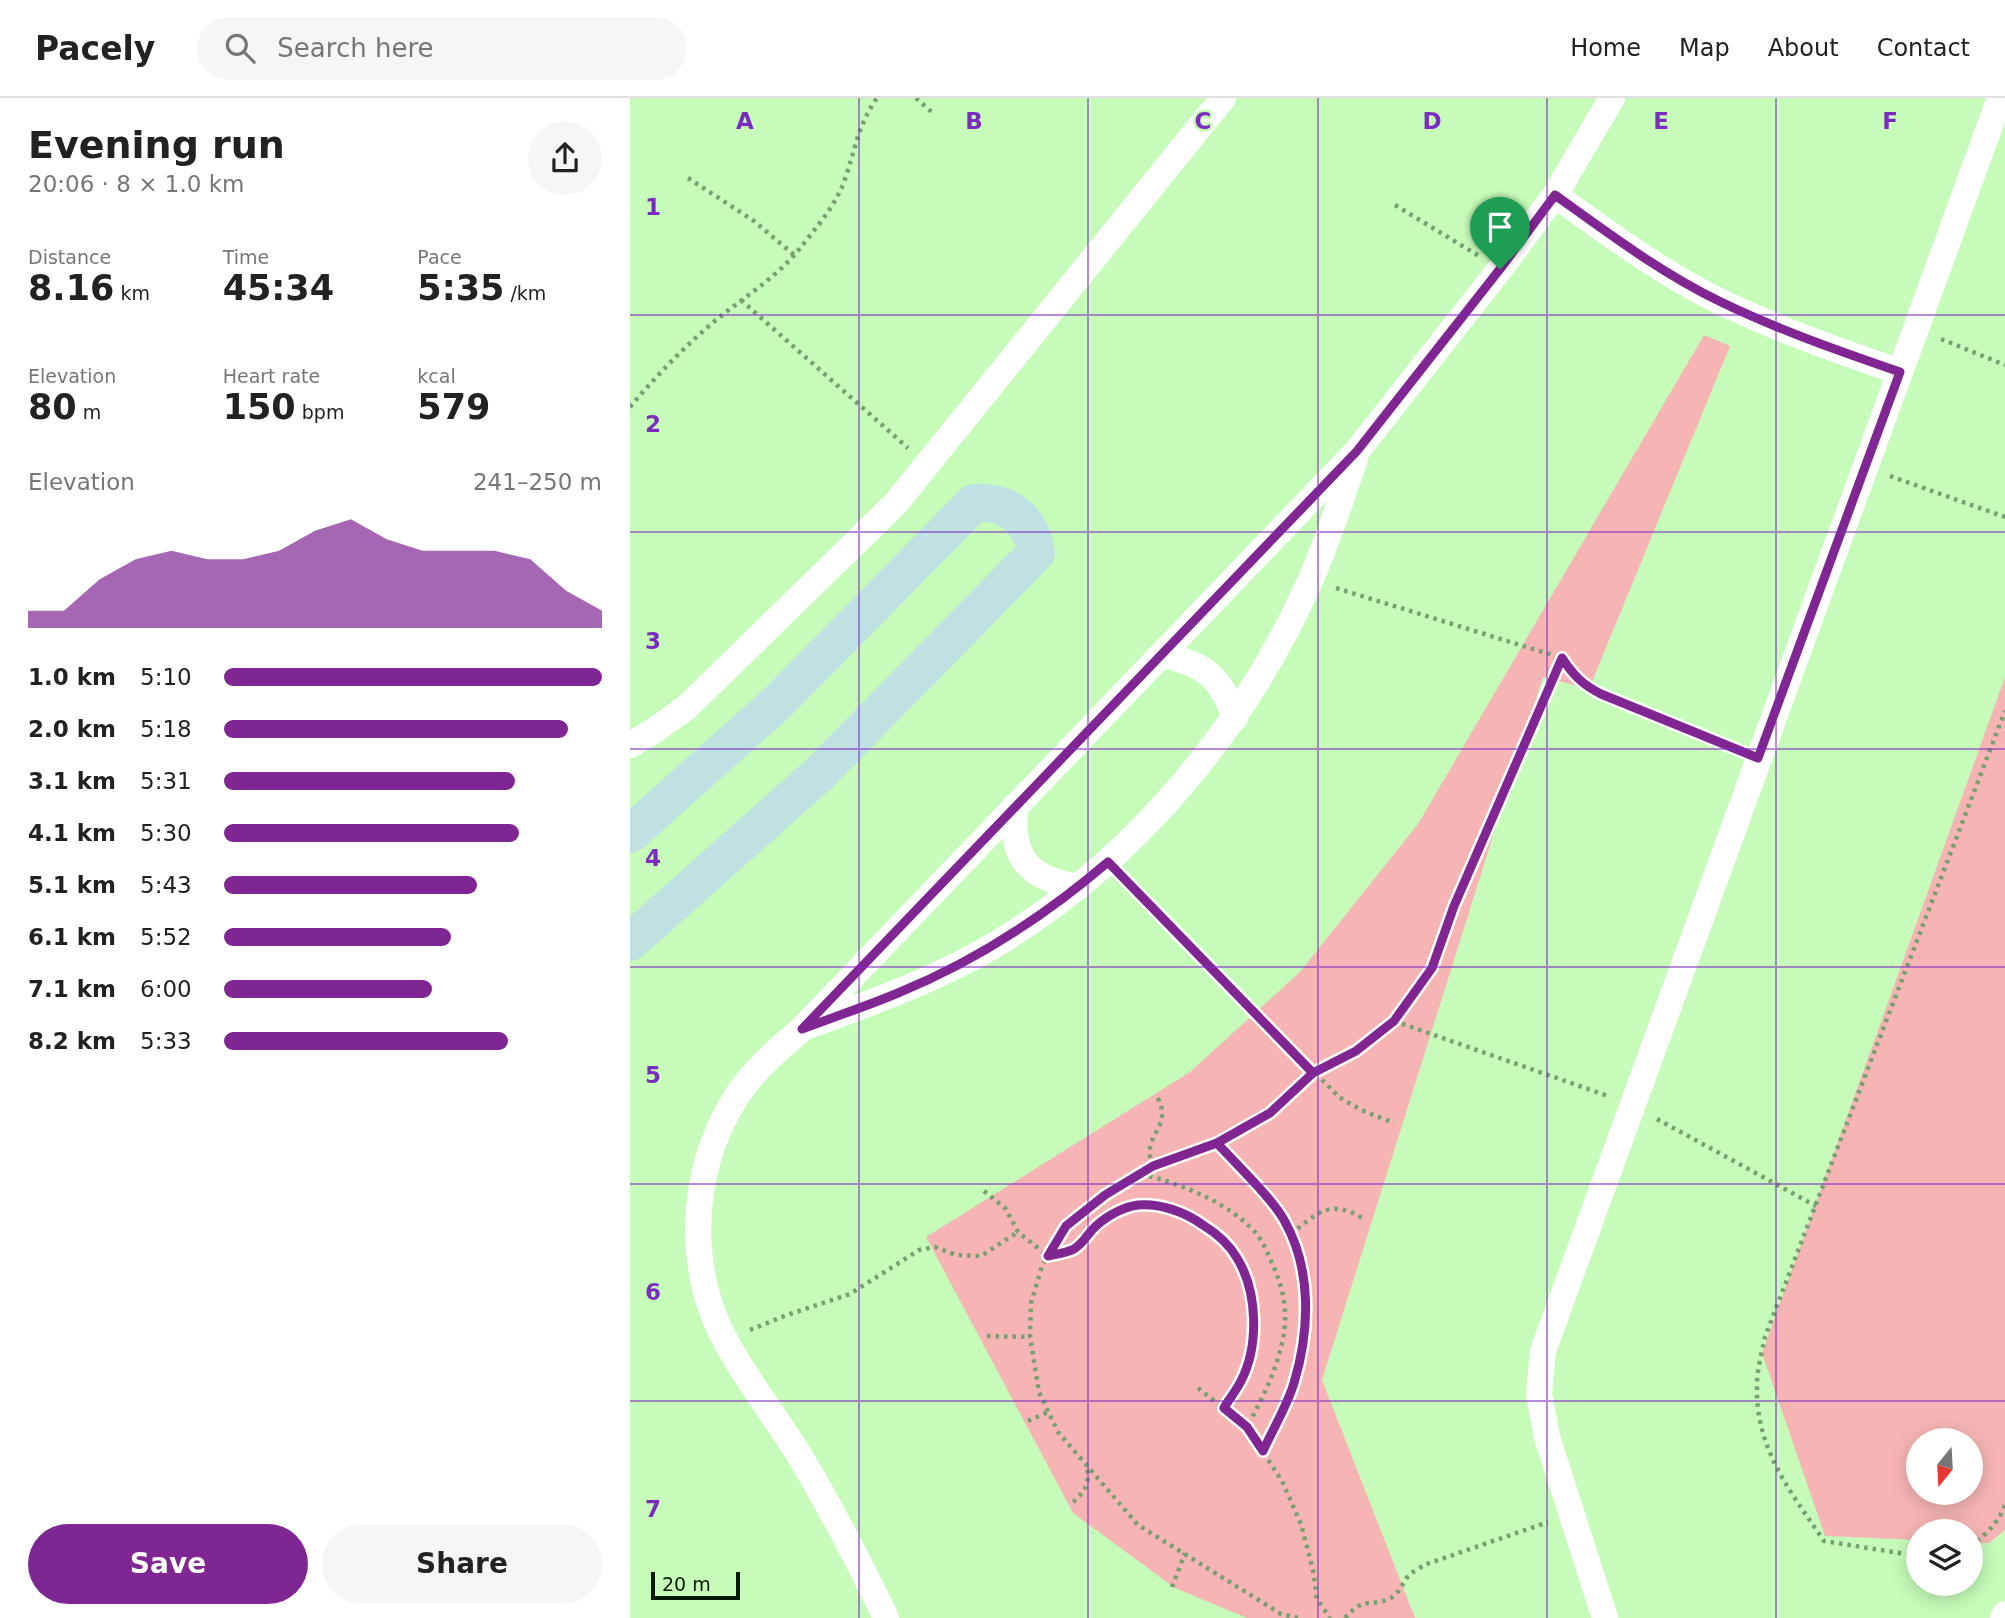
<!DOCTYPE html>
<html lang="en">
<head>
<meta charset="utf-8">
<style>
  body { margin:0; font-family:"DejaVu Sans",sans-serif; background:#f6f6f6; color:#222; height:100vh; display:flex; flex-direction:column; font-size:26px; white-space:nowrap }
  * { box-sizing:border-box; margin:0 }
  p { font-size:23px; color:#767676 }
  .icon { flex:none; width:38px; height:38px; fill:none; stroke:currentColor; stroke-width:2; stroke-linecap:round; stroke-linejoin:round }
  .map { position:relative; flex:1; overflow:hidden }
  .details { display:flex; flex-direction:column; background:#fff; width:630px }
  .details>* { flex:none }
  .needle { width:46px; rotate:198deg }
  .buttons { position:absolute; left:1276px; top:1330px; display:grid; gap:14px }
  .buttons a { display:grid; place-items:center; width:77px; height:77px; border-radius:50%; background:#fff; box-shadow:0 4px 18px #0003; font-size:35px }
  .scale { position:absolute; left:21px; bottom:18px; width:89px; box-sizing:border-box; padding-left:7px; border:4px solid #071b04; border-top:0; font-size:19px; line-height:24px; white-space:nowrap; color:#071b04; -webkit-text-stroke:5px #c6fbb9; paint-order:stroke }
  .pin { position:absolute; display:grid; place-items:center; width:60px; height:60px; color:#fff; margin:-72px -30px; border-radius:50% 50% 50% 0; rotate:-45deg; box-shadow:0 0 7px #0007 }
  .pin .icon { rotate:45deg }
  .round { display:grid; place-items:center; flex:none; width:74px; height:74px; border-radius:37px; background:#f6f6f6 }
  .headline { display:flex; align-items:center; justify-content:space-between; height:119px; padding:0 28px }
  h1 { font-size:38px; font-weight:800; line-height:52px }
  .stats { display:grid; grid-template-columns:repeat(3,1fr); gap:10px; height:119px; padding:7px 28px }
  .stats div { display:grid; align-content:center }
  .stats b { font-size:35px; font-weight:800 }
  .stats small { font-size:19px; font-weight:400 }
  .stats p { font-size:19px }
  .chart { height:196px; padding:14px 28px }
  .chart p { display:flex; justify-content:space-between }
  .chart svg { width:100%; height:126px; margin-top:7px; fill:#802693; opacity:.7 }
  .primary-button { display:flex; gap:14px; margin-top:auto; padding:14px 28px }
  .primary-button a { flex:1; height:80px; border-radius:42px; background:#802693; color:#fff; font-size:28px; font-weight:800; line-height:80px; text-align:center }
  .primary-button a+a { background:#f6f6f6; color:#222 }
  ul { padding:0 28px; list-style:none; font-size:23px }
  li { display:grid; grid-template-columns:112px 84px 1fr; align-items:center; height:52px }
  li i { height:18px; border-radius:9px; background:#802693 }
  header { display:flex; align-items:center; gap:42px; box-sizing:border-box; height:98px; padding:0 35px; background:#fff; border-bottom:2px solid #e0e0e0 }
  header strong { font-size:33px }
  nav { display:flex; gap:38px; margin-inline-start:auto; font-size:24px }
  .search { width:490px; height:63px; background:#f6f6f6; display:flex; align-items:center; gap:18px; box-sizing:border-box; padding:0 24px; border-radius:38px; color:#767676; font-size:26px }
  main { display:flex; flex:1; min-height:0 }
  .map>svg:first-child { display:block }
  .green { fill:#f6b5b4; fill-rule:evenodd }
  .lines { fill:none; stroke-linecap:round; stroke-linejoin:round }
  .path { stroke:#789f6f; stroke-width:4.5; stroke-dasharray:3.5 5; stroke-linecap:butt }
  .street { stroke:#fff; stroke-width:26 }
  .secondary { stroke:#c0e1e2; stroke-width:38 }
  .route-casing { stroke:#fff; stroke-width:14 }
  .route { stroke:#802693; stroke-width:9 }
  .grid { fill:none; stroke:#7b2cbf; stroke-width:2; stroke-opacity:0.55 }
  .grid-label { font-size:23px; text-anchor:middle; font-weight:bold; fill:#7b2cbf; stroke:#c6fbb9; stroke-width:5; stroke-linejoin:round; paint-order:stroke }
</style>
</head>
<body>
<header>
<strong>Pacely</strong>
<div class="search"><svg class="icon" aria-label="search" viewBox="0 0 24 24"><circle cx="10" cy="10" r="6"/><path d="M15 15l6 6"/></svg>Search here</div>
<nav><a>Home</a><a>Map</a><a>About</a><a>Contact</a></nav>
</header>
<main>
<section class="details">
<div class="headline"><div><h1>Evening run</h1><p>20:06 · 8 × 1.0 km</p></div><a class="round"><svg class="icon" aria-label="share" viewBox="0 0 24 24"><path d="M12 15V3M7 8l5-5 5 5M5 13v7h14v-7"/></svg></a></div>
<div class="stats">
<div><p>Distance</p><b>8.16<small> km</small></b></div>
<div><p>Time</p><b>45:34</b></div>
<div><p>Pace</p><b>5:35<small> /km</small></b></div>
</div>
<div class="stats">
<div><p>Elevation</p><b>80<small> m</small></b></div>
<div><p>Heart rate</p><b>150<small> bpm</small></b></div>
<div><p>kcal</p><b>579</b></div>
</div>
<div class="chart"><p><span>Elevation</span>241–250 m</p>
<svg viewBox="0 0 160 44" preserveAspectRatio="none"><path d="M0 44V38L10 38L20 27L30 20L40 17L50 20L60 20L70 17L80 10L90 6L100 13L110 17L120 17L130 17L140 20L150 31L160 38V44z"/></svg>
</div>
<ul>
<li><b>1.0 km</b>5:10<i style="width:100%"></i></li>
<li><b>2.0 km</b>5:18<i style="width:91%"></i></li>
<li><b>3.1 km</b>5:31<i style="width:77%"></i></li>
<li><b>4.1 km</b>5:30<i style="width:78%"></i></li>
<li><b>5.1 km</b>5:43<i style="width:67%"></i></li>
<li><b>6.1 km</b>5:52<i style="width:60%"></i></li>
<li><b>7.1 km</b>6:00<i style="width:55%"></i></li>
<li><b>8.2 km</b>5:33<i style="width:75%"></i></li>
</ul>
<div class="primary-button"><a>Save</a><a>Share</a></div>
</section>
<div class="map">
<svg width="1375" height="1520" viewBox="0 0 1375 1520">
  <rect width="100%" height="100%" fill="#c6fbb9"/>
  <g class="green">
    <path d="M1074,237l26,11 -141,343 -46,-12 -221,703 93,238h-168l-72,-30 -102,-75 -147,-276 264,-165 110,-100 118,-148z"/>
    <path d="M1375,579v853l-16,13h-18l-1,-12h-52v9l-93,-4 -63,-183zM1288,1342h52v53h-52z"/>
  </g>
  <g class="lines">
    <g class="path">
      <path d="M286,0l19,17"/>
      <path d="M58,80l66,43 40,34"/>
      <path d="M765,107l84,51"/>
      <path d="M111,202l167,148"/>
      <path d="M1311,241l64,26"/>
      <path d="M0,309c26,-31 54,-60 86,-87 27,-22 58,-41 81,-68 18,-23 40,-47 49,-76 10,-29 12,-51 31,-78"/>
      <path d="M1260,378l115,41"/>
      <path d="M706,490l226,70c11,17 21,27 39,36l134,55"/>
      <path d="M495,782l214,217 22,13 33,13"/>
      <path d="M764,923l214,75"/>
      <path d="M1027,1021l159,87"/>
      <path d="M587,1045c19,21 54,54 67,77 28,49 26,110 10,163 -7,23 -21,46 -31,68"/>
      <path d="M523,1068c-14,-30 22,-39 4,-69"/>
      <path d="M511,1076c40,10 85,27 114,58 9,10 14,25 20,38 9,22 13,44 8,68 -6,32 -21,61 -36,89"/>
      <path d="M354,1093l21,17 13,24 30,24c9,-2 18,-3 26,-7 8,-5 12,-12 18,-19 11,-12 30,-24 46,-25 22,-2 47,7 65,20 13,8 26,19 34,33 21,34 22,88 4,123 -5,10 -12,18 -17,27"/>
      <path d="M661,1136c25,-20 39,-36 71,-16"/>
      <path d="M120,1232l37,-15 63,-21 69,-44 16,-3 21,8 25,1 37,-24"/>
      <path d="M357,1238l43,1"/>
      <path d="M568,1290l49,39 35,54 19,43 12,46 4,29 13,19"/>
      <path d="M398,1323l20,-9"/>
      <path d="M443,1404c12,-10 17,-19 14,-35"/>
      <path d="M1340,1448c16,-11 28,-23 35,-41"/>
      <path d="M1288,1458l-94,-15c-34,-50 -69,-93 -67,-156 0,-16 5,-33 8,-48l240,-626"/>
      <path d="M542,1489l13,-34"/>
      <path d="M668,1520l-17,-4 -143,-89 -80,-93 -19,-40 -9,-55 1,-34 11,-37 24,-40 39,-31 48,-29 64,-23 53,-30 43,-40 43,-22 38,-30 38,-53 22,-62 108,-248"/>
      <path d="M715,1520c19,-22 25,-11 44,-19 12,-6 13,-17 21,-25 4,-3 10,-6 14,-9l124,-43"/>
    </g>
    <g class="street">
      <path d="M925,97c53,38 106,78 166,107 58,28 118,49 179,70"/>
      <path d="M531,557c43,8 60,22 74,63"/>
      <path d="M0,647l25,-15 32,-23 209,-204 327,-405"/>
      <path d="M386,707c-7,52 12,74 63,82"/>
      <path d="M178,928c63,-23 127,-46 185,-80 142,-85 251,-217 318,-367 17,-39 30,-80 44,-120"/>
      <path d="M256,1520c-26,-54 -54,-108 -85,-160 -24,-39 -53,-76 -75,-116 -40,-74 -36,-168 7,-240 17,-29 43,-51 69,-73l555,-578 143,-182 55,-74 57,-97"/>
      <path d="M975,1520l-58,-181 -8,-43 4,-43 457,-1253"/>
      <path d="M1373,1520l2,-4"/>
    </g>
    <path class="secondary" d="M0,736l147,-131 197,-200c34,-2 57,16 62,50l-216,220 -190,169"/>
  </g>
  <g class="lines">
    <defs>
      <path id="route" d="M870,171l-143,182 -555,578c32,-12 65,-23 96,-36 76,-31 148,-78 210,-131l205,211 -43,40 -53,30 -64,23 -48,29 -39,31 -18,30c9,-2 18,-3 26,-7 8,-5 12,-12 18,-19 11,-12 30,-23 46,-25 22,-2 47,7 65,20 13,8 26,19 34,33 21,34 22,88 4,123 -5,10 -12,18 -17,27l23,19 16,24c10,-22 24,-45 31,-68 16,-53 18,-114 -10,-163 -13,-23 -48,-56 -67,-77l53,-30 43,-40 43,-22 38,-30 38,-53 22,-62 108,-248c11,17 21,27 39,36l157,64 142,-386c-61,-21 -121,-42 -179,-70 -60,-29 -113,-69 -166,-107l-55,74"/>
    </defs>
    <use href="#route" class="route-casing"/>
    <use href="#route" class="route"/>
  </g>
  <path class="grid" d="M229,0v1520M458,0v1520M688,0v1520M917,0v1520M1146,0v1520M0,217h1375M0,434h1375M0,651h1375M0,869h1375M0,1086h1375M0,1303h1375"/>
  <g class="grid-label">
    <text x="115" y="31">A</text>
    <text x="344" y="31">B</text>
    <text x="573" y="31">C</text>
    <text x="802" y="31">D</text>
    <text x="1031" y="31">E</text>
    <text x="1260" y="31">F</text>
    <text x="23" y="117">1</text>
    <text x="23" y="334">2</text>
    <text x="23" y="551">3</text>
    <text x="23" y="768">4</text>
    <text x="23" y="985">5</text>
    <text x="23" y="1202">6</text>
    <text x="23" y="1419">7</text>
  </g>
</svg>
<div class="buttons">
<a><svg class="needle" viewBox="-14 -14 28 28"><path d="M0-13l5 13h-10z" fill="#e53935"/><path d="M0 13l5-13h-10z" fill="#767676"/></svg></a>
<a><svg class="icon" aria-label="layers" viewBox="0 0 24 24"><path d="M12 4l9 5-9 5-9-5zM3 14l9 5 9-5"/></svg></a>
</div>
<div class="scale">20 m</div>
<div class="pin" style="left:870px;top:171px;background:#1e9e55"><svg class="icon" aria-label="arrive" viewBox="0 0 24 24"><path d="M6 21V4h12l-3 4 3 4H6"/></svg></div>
</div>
</main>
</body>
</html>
